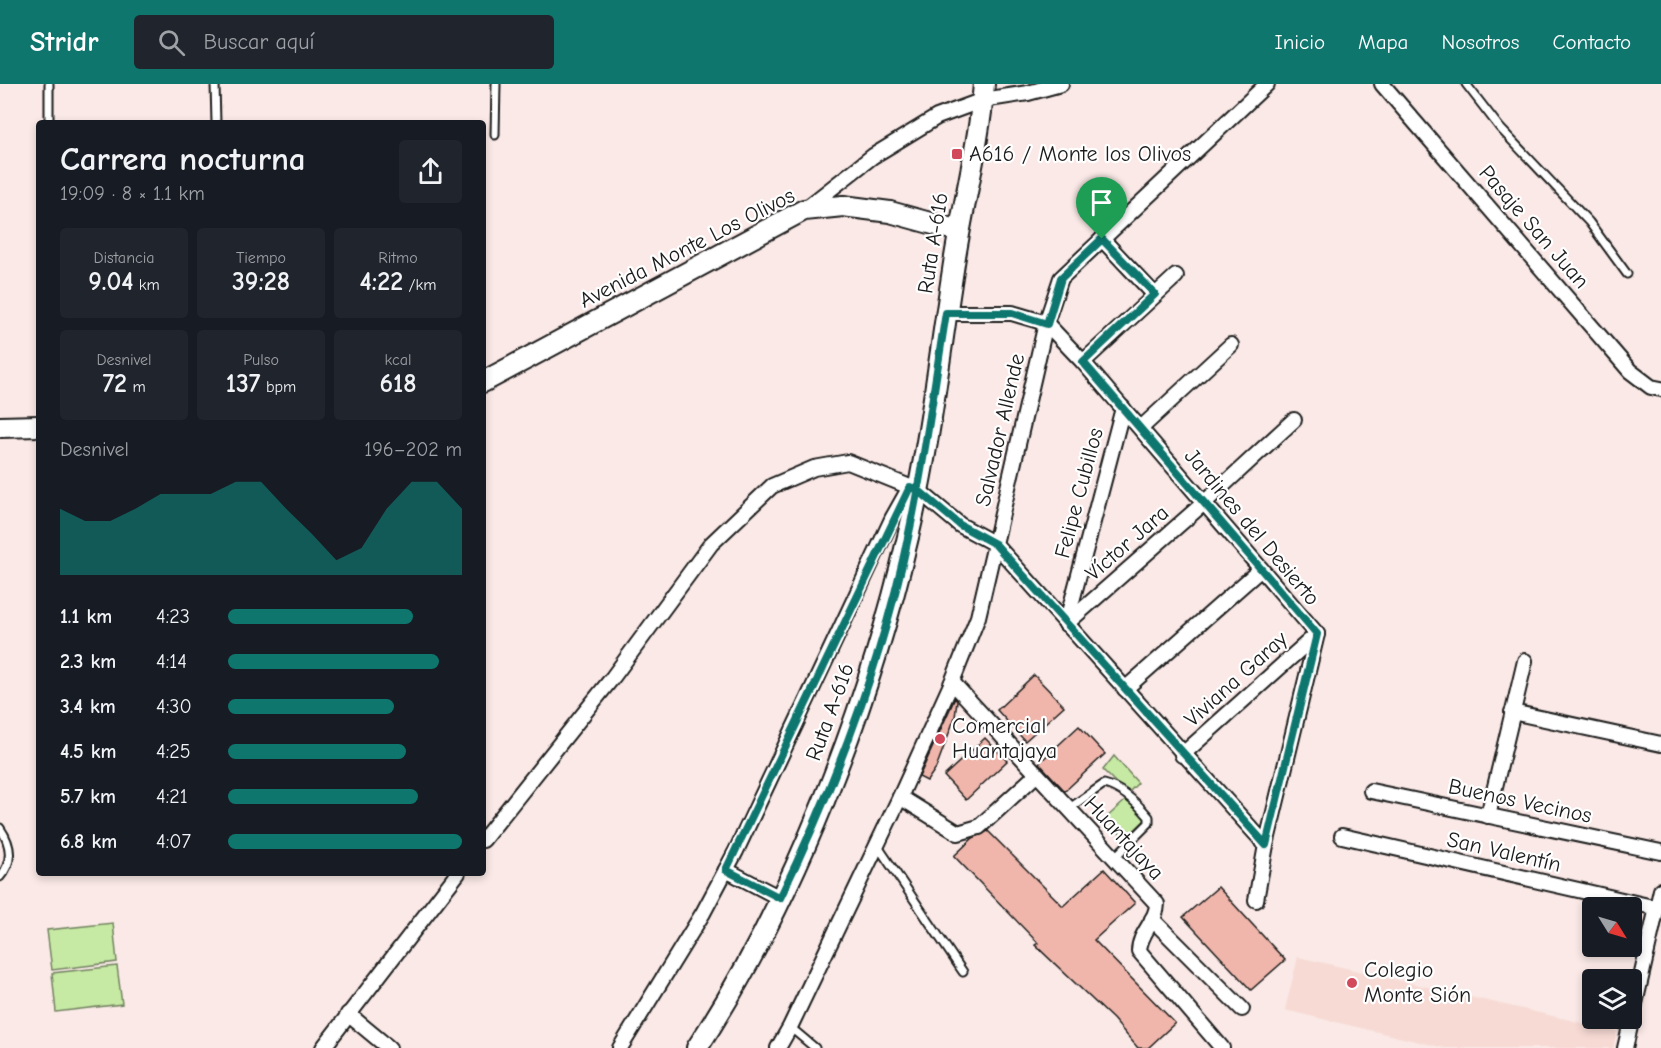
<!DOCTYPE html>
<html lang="es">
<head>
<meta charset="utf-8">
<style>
  body { margin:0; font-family:"Comic Neue",sans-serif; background:#20242c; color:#f1f3f6; height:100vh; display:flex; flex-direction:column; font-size:22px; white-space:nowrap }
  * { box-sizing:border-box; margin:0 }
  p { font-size:20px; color:#9ea1a6 }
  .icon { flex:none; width:33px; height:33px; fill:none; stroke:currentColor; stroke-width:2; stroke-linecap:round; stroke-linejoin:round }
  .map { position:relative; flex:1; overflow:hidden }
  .panel { position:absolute; left:36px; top:36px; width:450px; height:756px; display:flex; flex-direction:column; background:#171b24; border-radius:6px; box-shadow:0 3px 9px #0003 }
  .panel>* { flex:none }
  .needle { width:39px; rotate:127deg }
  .fabs { position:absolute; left:1582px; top:813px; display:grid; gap:12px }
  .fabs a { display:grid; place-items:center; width:60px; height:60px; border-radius:6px; background:#171b24; box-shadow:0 3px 9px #0003; font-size:30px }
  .pin { position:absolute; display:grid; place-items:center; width:51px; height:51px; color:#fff; margin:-62px -26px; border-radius:50% 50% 50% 0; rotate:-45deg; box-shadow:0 0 6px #0007 }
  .pin .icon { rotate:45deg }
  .round { display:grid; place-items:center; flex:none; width:63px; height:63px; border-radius:6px; background:#20242c }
  .overview { display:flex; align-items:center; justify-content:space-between; height:102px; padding:0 24px }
  h1 { font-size:33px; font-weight:800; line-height:45px }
  .figures { display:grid; grid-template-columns:repeat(3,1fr); gap:9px; height:102px; padding:6px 24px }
  .figures div { display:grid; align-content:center; border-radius:6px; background:#20242c; text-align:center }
  .figures b { font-size:26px; font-weight:800 }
  .figures small { font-size:16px; font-weight:400 }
  .figures p { font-size:16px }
  .chart { height:168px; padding:12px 24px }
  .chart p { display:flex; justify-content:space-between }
  .chart svg { width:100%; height:108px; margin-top:6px; fill:#0f766e; opacity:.7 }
  ul { padding:0 24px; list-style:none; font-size:20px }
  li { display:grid; grid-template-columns:96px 72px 1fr; align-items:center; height:45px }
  li i { height:15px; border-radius:8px; background:#0f766e }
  header { display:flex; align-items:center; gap:36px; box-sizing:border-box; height:84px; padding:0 30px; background:#0f766e; color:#fff }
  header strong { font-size:28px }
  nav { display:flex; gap:33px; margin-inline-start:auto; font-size:21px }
  .search { width:420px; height:54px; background:#20242c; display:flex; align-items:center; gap:15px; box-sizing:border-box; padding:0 21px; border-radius:6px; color:#9ea1a6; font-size:22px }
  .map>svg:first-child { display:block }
  .built { fill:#f7dad4 }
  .green { fill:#c6e9a3; stroke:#718260; stroke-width:1.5 }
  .building { fill:#f0b6ab; stroke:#1c1c1c; stroke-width:1.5 }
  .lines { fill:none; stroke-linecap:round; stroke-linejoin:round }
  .lane-casing { stroke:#1c1c1c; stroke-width:11 }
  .street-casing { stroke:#1c1c1c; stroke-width:18 }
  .secondary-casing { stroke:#1c1c1c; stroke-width:24 }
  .lane { stroke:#fff; stroke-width:7 }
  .street { stroke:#fff; stroke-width:14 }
  .secondary { stroke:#fff; stroke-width:20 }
  .route-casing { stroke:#fff; stroke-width:12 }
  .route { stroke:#0f766e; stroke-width:8 }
  .poi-dot { fill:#d1495b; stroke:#fff; stroke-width:2 }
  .labels { text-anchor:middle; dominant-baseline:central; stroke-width:4.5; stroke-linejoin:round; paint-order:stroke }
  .poi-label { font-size:22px; fill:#1c1c1c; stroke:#fff; text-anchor:start }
  .street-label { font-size:22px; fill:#1c1c1c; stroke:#fff }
</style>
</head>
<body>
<header>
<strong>Stridr</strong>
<div class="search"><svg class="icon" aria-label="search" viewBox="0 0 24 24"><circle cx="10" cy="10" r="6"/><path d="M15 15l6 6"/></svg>Buscar aquí</div>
<nav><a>Inicio</a><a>Mapa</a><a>Nosotros</a><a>Contacto</a></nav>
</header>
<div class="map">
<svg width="1661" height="964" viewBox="0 0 1661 964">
  <rect width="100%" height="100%" fill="#fae9e6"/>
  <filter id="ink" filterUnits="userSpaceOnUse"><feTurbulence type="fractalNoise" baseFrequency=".0167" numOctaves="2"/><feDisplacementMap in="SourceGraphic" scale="12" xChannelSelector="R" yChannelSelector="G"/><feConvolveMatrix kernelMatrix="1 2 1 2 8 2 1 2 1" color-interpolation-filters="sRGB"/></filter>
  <g filter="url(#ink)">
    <path class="built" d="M1298,873l319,74 -4,17h-168l-160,-38z"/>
    <g class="green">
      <path d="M1114,672l24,27 -11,11 -24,-24z"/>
      <path d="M1126,716l20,19 -21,20 -19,-21z"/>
      <path d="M113,839l4,39 -65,8 -5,-40z"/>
      <path d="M117,882l5,38 -66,8 -4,-39z"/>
    </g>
    <g class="building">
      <path d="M1034,591l30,31 -39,35 -28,-31z"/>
      <path d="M955,614l2,3 -2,16 -19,51 -9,13 -8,-4z"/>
      <path d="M1079,642l26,28 -40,37 -26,-28z"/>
      <path d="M985,654l22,23 -41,39 -22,-24z"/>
      <path d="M988,747l75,75 41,-37 31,34 -41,37 81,83 -27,25h-10l-25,-29 -78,-74 3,-2 -84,-87 19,-18z"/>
      <path d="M1218,803l67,73 -34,30 -68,-73z"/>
    </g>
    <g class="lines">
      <defs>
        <g id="lane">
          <path d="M215,0l1,39"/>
          <path d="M1466,0l34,44 89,94 38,52"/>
          <path d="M49,39v-39"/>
          <path d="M495,51l1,-51"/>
          <path d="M1068,725l36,-25c17,4 34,20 45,33v6l-35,35"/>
          <path d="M0,744c11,16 14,33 0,49"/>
          <path d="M877,761l86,127"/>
          <path d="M790,943l25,21"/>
        </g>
        <g id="street">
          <path d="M1382,0l248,287 21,16 10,2"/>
          <path d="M804,126l69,-54 64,-39 46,-17 45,-7 33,-9"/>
          <path d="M1102,155l52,55"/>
          <path d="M946,229h66l34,10 37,39 234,272 -51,211 -10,55"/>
          <path d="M1083,278l93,-86"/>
          <path d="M1141,344l90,-83"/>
          <path d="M1066,540l139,-122 89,-82"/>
          <path d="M1066,540l57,-216"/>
          <path d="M952,598l205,222c0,17 -18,29 -18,47l83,97"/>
          <path d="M1125,605l136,-120"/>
          <path d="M1512,628l149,32"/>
          <path d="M1182,671l135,-121"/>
          <path d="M1371,707l290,61"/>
          <path d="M900,713l58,36 21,-6 57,-52"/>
          <path d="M1488,732l37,-155"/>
          <path d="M1342,752l315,72"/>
          <path d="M483,756l130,-163 98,-133 61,-58 42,-18 34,-6 62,25"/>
          <path d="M1266,761l-271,-301 51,-221 15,-45 206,-194"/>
          <path d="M726,786l54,28"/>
          <path d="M1152,835l90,90"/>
          <path d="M348,930l41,34"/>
          <path d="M1632,933l29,-127"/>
          <path d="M323,964l135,-175"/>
          <path d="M620,964l83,-135 33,-62 156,-332 18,-32 8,3 42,35 35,19 -17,73 -26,65 -52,115 -110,230 -12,21"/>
          <path d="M1625,964l7,-30"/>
        </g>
        <g id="secondary">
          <path d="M483,298l321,-172 39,-4 47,6 69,19"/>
          <path d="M0,343l39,-1"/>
          <path d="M697,964c97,-148 171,-340 211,-511 21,-88 31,-178 45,-267 9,-62 26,-124 31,-186"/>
        </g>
      </defs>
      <use href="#lane" class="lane-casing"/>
      <use href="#street" class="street-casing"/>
      <use href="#secondary" class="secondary-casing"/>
      <use href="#lane" class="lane"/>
      <use href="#street" class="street"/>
      <use href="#secondary" class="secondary"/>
    </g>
  </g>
  <g class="lines" filter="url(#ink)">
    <defs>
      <path id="route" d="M1102,155l-41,39 -14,46 -35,-11h-66c-12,73 -21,147 -37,220 -26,125 -73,250 -129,365l-54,-28 184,-383 8,3 42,35 35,19 271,301 51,-211 -234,-272 72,-68 -53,-55"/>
    </defs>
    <use href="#route" class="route-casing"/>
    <use href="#route" class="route"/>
  </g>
  <g class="poi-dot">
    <rect x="951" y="64" width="12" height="12" rx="3"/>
    <circle cx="940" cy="655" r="6"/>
    <circle cx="1352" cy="899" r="6"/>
  </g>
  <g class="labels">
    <g class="poi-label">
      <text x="969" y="70">A616 / Monte los Olivos</text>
      <text x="952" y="642">Comercial<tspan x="952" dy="25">Huantajaya</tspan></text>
      <text x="1364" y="886">Colegio<tspan x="1364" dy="25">Monte Sión</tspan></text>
    </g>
    <g class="street-label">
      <text transform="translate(1534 143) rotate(49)">Pasaje San Juan</text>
      <text transform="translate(933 159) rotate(-81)">Ruta A-616</text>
      <text transform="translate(687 164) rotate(-27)">Avenida Monte Los Olivos</text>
      <text transform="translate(1000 346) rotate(-77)">Salvador Allende</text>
      <text transform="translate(1079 409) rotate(-75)">Felipe Cubillos</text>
      <text transform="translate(1252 443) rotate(50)">Jardines del Desierto</text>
      <text transform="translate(1127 459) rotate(-41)">Víctor Jara</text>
      <text transform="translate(1236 595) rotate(-42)">Viviana Garay</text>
      <text transform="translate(830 628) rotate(-70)">Ruta A-616</text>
      <text transform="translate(1520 717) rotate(12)">Buenos Vecinos</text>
      <text transform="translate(1124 754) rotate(47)">Huantajaya</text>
      <text transform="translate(1504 768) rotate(13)">San Valentín</text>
    </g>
  </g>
</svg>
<div class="fabs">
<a><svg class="needle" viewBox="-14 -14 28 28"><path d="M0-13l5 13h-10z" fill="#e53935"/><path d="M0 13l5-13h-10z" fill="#9ea1a6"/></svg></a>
<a><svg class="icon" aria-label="layers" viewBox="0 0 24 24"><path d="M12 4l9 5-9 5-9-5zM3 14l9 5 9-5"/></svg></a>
</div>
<div class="pin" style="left:1102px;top:155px;background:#1e9e55"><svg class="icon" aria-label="arrive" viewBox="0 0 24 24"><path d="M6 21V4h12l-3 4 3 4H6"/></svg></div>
<section class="panel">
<div class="overview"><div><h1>Carrera nocturna</h1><p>19:09 · 8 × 1.1 km</p></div><a class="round"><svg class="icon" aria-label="share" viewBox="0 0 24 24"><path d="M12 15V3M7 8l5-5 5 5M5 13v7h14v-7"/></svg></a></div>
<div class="figures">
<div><p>Distancia</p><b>9.04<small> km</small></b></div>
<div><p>Tiempo</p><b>39:28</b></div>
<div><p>Ritmo</p><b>4:22<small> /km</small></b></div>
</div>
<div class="figures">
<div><p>Desnivel</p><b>72<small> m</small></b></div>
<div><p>Pulso</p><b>137<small> bpm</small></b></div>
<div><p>kcal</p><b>618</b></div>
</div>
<div class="chart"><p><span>Desnivel</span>196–202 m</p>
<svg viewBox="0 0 160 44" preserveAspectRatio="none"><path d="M0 44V17L10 22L20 22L30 17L40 11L50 11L60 11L70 6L80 6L90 17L100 27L110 38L120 33L130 17L140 6L150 6L160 17V44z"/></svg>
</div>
<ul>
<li><b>1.1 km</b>4:23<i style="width:79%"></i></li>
<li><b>2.3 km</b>4:14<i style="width:90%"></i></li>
<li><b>3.4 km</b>4:30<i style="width:71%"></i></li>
<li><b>4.5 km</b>4:25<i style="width:76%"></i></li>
<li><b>5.7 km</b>4:21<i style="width:81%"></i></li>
<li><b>6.8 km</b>4:07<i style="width:100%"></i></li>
</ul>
</section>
</div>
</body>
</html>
